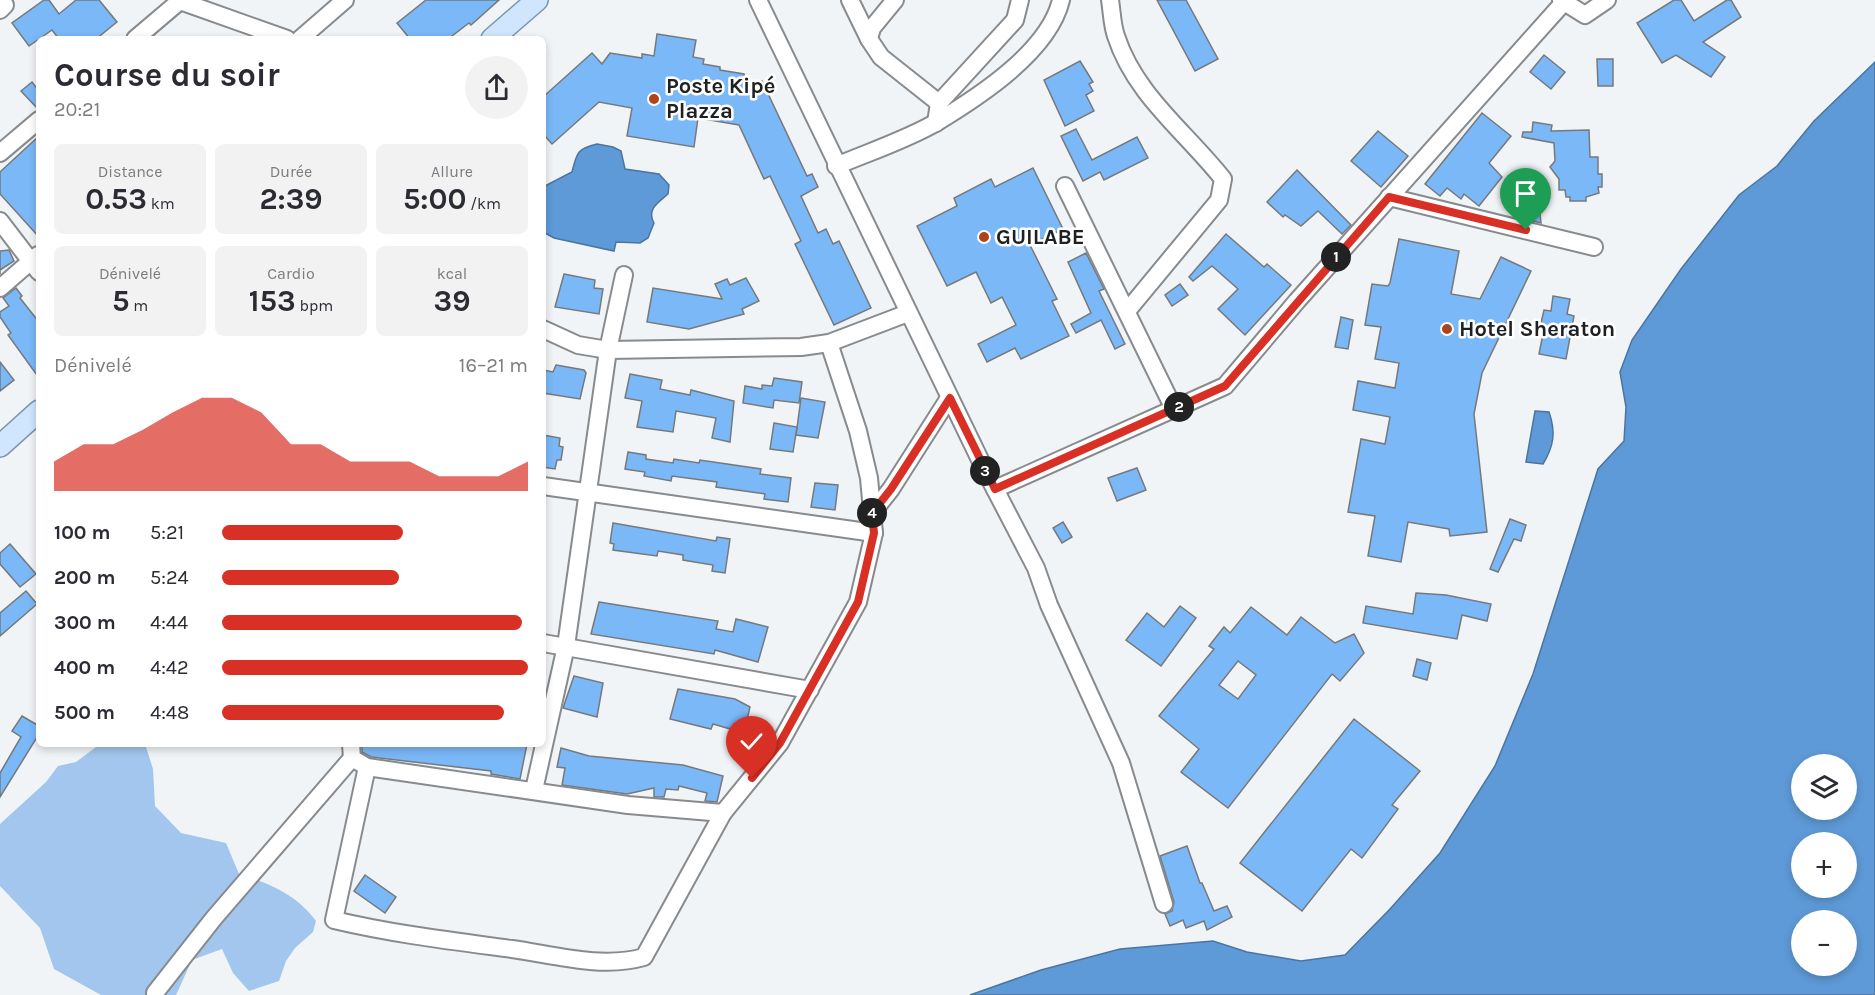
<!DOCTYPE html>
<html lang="fr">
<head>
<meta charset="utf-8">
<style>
  body { margin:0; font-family:Karla,sans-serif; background:#f2f2f3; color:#2b2b33; height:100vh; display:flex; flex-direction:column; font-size:22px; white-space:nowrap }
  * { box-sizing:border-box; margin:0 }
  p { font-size:20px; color:#7c7c81 }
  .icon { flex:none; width:33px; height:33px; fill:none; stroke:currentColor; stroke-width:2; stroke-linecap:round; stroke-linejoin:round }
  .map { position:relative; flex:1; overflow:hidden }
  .panel { position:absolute; left:36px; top:36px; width:510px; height:711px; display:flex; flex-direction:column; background:#fff; border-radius:9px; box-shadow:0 3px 9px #0003 }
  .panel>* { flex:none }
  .fabs { position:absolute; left:1791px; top:754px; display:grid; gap:12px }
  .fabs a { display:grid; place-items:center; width:66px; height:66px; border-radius:50%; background:#fff; box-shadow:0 3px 9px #0003; font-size:30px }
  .pin { position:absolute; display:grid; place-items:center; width:51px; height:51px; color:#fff; margin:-62px -26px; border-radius:50% 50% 50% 0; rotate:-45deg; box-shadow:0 0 6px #0007 }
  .pin .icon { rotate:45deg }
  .km { position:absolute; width:30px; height:30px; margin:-15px; border-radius:50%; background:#222; color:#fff; font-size:16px; line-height:30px; text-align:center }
  .round { display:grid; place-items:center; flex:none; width:63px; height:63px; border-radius:32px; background:#f2f2f3 }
  .head { display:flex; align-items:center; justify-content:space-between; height:102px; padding:0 18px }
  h1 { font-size:33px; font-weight:700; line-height:45px }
  .metrics { display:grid; grid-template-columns:repeat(3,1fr); gap:9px; height:102px; padding:6px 18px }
  .metrics div { display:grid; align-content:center; border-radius:9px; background:#f2f2f3; text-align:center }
  .metrics b { font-size:30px; font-weight:700 }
  .metrics small { font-size:16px; font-weight:400 }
  .metrics p { font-size:16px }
  .chart { height:168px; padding:12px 18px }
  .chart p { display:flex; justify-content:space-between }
  .chart svg { width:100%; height:108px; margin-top:6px; fill:#d93025; opacity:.7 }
  ul { padding:0 18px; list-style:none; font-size:20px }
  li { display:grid; grid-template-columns:96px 72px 1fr; align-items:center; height:45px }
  li i { height:15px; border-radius:8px; background:#d93025 }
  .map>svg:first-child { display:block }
  .green { fill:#a2c6ed }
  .water { fill:#5e9ad7; stroke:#4b75a0; stroke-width:1.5; fill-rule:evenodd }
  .building { fill:#7bb8f7; stroke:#76797c; stroke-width:1.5; fill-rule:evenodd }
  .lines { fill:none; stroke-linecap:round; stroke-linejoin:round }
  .minor-casing { stroke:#888b8e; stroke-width:20 }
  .major-casing { stroke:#7d96b1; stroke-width:24 }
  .minor { stroke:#fff; stroke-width:16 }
  .major { stroke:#cfe6fe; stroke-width:21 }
  .route-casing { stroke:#fff; stroke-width:12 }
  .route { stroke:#d93025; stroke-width:8 }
  .poi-dot { fill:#ac451d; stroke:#fff; stroke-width:2 }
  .labels { text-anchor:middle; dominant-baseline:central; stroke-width:5; stroke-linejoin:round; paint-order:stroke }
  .poi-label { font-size:22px; font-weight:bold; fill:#1f2021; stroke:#fff; text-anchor:start }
</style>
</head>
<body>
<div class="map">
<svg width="1875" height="995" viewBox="0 0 1875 995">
  <rect width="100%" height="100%" fill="#f1f4f7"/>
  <path class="green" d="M100,744h45l8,25 2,37 26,27 45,10 13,31c30,9 58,21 77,47l-3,11 -18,16 -9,13 -7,20 -30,10 -16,-18 -11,-24 -30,11 -16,35h-75l-47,-26 -14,-41 -40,-42v-62l46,-42 12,-16 18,-4z"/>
  <g class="water">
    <path d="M1875,62v933h-905l71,-25 79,-21 93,-8 34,11 54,9 44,-6 45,-46 50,-56 55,-87 38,-92 65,-205 26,-28 2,-34 -6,-35 12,-32 49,-71 58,-74 38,-29 37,-45zM1802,765h44v45h-44zM1802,843h44v45h-44zM1802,921h44v45h-44z"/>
    <path d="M597,144l16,3 8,4 4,18 34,5 10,11 -1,9c-9,8 -22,15 -14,29l-6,15 -8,5 -24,-1 -2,9 -60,-13 -11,-6v-45l29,-15c5,-20 5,-23 25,-28z"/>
    <path d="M1535,411l14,1c7,20 5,34 -6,52l-17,-2z"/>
  </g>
  <g class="building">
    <path d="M44,0h5l10,14 17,-14h23l18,22 -21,17h-37l-7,-9 -23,16 -17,-23z"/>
    <path d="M426,0h73l-28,25 -2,-2 -21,16h-38l-13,-16z"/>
    <path d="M1157,0h29l32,59 -23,12z"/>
    <path d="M1674,0h7l13,21 33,-21h4l10,17 -38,25 22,15 -14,20 -35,-22 -14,8 -25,-40z"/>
    <path d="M657,34l39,6 -3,17 11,2 -1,5 17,3v3l24,4 4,13 14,-6 45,95 5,-2 6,13 -17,9 17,37 8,-4 7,15 6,-3 32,67 -37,17 -39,-81 6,-3 -31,-65 -6,3 -25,-54 -41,-7 -4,29 -67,-11 5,-28 -33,-6 -47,42 -9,-10v-37l49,-44 10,11 8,-11 32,5v-4l12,2z"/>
    <path d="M1544,55l21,17 -14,17 -21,-17z"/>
    <path d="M1597,59h16v27h-15z"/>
    <path d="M1080,61l13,21 -4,2 4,7 -7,4 8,16 -29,15 -21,-46z"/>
    <path d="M32,82l7,9v19l-18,-19z"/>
    <path d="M1482,113l29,23 -22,27 13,14 -23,29 -15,-12 -3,5 -14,-11 -7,8 -15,-12z"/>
    <path d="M1533,122l19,3 -1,6 38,-1 1,27h8v17h4v13h-4l1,6 -13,4v4h-16v-4h-4l-1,-7h-6v-11l-9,-12 5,-6 -1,-18 -32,-6 1,-5h9z"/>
    <path d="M1076,129l16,31 45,-23 11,21 -44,22 -4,-8 -17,9 -22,-45z"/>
    <path d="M1378,131l30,25 -27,31 -30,-26z"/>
    <path d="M39,136v101l-39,-43v-22z"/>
    <path d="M1033,168l30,61 -33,16 27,54 -5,2 17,35 -48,23 -6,-11 -28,14 -9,-18 38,-19 -14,-28 -11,6 -15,-31 -29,14 -30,-60 40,-20 -3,-8 37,-19 4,8z"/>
    <path d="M1297,170l54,55 -9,9 -24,-23 -17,15 -16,-11 -2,2 -16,-15z"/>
    <path d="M1539,205l2,18 -16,-4 -2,-12z"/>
    <path d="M1226,234l38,33 3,-3 24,21 -46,50 -27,-26 20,-20 -26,-23 -19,15 -4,-4z"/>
    <path d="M1399,239l60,12 -8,43 29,5 21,-42 30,14 -49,102 -8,41 13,118 -37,4 -1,-7 -41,-7 -7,40 -33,-6 7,-40 -27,-4 13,-73 24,5 5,-27 -37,-7 5,-29 37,7 4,-25 -24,-4 6,-32 -16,-2 7,-41 16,2 2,-3z"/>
    <path d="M9,250l5,11 -14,9v4v-23z"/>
    <path d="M1086,253l18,36 -5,2 26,53 -10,5 -14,-29 -25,13 -5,-9 20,-11 -23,-51z"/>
    <path d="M564,274l31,6 -1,8 9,1 -4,25 -44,-7z"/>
    <path d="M746,278l13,23 -17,8 2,5 -55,15 -42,-7 6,-34 69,11 -7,-15 12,-5 3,6z"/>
    <path d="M1180,284l8,11 -16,11 -7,-11z"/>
    <path d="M16,288l6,8 -2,2 19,24v56l-31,-43 3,-2 -11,-16v-5l9,-6 -6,-8z"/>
    <path d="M1553,296l17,3 -3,15 7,2 -8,43 -27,-5 6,-30 -4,-1 3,-13 7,1z"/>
    <path d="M1341,317l12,3 -5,29 -13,-2z"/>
    <path d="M0,362l14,18 -14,11z"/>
    <path d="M556,365l28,5 2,3 -6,26 -37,-6v-23l10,2z"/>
    <path d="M630,374l32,6 -2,9 30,6 1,-5 43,11 -4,41 -18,-4 4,-20 -40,-7 -3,21 -36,-5 5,-26 -17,-3z"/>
    <path d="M774,378l28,4 -3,21 -25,-3 -1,8 -30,-5 2,-17 17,3v-4l10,1z"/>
    <path d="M801,398l24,4 -7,36 -22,-3z"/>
    <path d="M774,423l23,4 -4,25 -23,-3z"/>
    <path d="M543,435l17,3 -1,8 4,1 -2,13h-4l-2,9 -12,-2z"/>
    <path d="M628,452l18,3v4l27,4 1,-4 25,4 1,-3 61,9 -1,5 31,4 -3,24 -24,-3 1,-5 -49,-7 1,-5 -45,-6 -1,5 -27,-5 1,-4 -20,-3z"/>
    <path d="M1137,468l9,22 -29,11 -9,-23z"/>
    <path d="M815,483l23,2 -3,25 -24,-3z"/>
    <path d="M1510,519l16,6 -5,16 -7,-2 -16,33 -8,-3z"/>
    <path d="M1063,522l9,15 -10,6 -9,-15z"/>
    <path d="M613,523l103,18 1,-4 13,2 -5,34 -13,-2 1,-6 -30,-5v-5l-25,-4 -1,5 -44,-6 1,-6 -4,-1z"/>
    <path d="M10,544l26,30 -16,13 -20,-23v-11z"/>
    <path d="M26,591l11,13 -37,32v-23z"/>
    <path d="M1416,593l30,2 45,9 -4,17 -25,-6 -5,24 -94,-16 3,-17 47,8z"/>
    <path d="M599,602l119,19 -2,8 17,3 3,-13 32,8 -10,35 -43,-12 -1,4 -123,-20z"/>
    <path d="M1180,606l16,12 -35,48 -35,-26 21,-27 17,14z"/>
    <path d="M1251,607l36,28 14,-18 34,26 19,-9 10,19 -24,28 -8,-7 -104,134 -47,-36 18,-23 -40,-33 55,-67 -5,-3 15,-19 6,6zM1238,661l18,14 -18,24 -19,-14z"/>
    <path d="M1417,659l14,4 -4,17 -14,-4z"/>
    <path d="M574,676l29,7 -6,34 -34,-9z"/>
    <path d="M678,689l57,10 15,8 -6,26 -31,-9 -2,5 -41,-10z"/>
    <path d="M22,716l17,10v8l-39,63v-24l21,-36 -9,-6z"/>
    <path d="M1354,719l66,52 -28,34 6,4 -36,49 -11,-9 -49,62 -62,-48z"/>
    <path d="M362,744h165l-7,35 -29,-5v-3l-120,-14 -9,-5z"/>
    <path d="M561,748l28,8 94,9 40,11 -6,26 -12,-1 2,-8 -28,-7 -1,4 -12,-1 -2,8h-10v-9l-27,6 -65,-9 3,-17 -8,-1z"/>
    <path d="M1187,846l13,37h2l12,28 13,-5 5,11 -25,13 -3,-9 -18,7 -3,-8 -13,6 -5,-12 7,-3 2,-9 -14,-46z"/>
    <path d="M365,875l31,22 -11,16 -31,-22z"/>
  </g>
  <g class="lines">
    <defs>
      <g id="minor">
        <path d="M758,0l226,468 52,100 13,37 72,158 43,141"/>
        <path d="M850,0l19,39"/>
        <path d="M895,0l-23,28 -3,11 12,18 58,46 -3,20"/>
        <path d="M1110,0c2,12 2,25 6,36 19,59 70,96 107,143l-4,21 -91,110"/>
        <path d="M1561,0l24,15 22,-15"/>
        <path d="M180,1l107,38"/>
        <path d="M0,10l5,-5"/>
        <path d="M135,39l46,-39"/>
        <path d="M300,39l45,-39"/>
        <path d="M939,103l76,-83 5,-20"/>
        <path d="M0,153l39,-33"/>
        <path d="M836,166c33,-14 70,-26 101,-44 43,-26 112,-71 124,-122"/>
        <path d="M1065,186l109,223"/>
        <path d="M1389,197l205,50"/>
        <path d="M0,221l39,51"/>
        <path d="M0,288l38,-33"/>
        <path d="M543,329l35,16 30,5 193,-3 28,-4 79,-30"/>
        <path d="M543,486l331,47"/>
        <path d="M995,489l230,-103 72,-85 267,-299"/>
        <path d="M872,513l19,-24 58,-91"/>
        <path d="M543,643l267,47"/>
        <path d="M351,744l1,14 15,9 261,38 95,8 57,-70 78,-141 16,-69 -5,-55 -11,-47 -29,-88"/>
        <path d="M367,767l-33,153c59,14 118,21 178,29 42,6 90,20 132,8l79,-144"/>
        <path d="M534,790l32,-144 42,-296 16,-75"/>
        <path d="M155,993l59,-75 138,-160"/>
      </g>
      <g id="major">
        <path d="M492,39l45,-39"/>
        <path d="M0,446l39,-35"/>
      </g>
    </defs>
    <use href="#minor" class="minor-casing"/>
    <use href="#major" class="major-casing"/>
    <use href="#minor" class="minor"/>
    <use href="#major" class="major"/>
  </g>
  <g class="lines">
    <defs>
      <path id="route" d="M752,778l28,-35 78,-141 16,-69 -2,-20 19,-24 59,-91 45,91 230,-103 164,-189 137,33"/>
    </defs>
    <use href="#route" class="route-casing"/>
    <use href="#route" class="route"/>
  </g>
  <g class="poi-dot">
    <circle cx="654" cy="99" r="6"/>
    <circle cx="984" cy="237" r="6"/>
    <circle cx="1447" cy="329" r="6"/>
  </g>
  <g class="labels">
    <g class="poi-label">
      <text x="666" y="86">Poste Kipé<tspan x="666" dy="25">Plazza</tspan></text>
      <text x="996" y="237">GUILABE</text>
      <text x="1459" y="329">Hotel Sheraton</text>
    </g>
  </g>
</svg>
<div class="fabs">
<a><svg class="icon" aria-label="layers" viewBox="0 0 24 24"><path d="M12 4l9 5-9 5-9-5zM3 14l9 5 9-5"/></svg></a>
<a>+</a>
<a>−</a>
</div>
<div class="pin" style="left:1526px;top:230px;background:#1e9e55"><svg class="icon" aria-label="arrive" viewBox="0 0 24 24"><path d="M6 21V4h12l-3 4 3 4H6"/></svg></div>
<div class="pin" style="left:752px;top:778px;background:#d93025"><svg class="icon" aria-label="check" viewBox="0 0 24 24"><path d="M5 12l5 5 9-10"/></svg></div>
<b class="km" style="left:1336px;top:257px">1</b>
<b class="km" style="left:1179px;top:407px">2</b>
<b class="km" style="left:985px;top:471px">3</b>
<b class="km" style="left:872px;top:513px">4</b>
<section class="panel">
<div class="head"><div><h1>Course du soir</h1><p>20:21</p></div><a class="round"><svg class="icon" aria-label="share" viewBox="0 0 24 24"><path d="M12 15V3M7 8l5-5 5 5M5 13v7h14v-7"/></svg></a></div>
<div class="metrics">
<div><p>Distance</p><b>0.53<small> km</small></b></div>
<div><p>Durée</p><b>2:39</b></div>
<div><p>Allure</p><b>5:00<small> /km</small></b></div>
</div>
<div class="metrics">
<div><p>Dénivelé</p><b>5<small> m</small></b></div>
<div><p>Cardio</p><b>153<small> bpm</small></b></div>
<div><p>kcal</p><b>39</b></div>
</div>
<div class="chart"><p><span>Dénivelé</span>16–21 m</p>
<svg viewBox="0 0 160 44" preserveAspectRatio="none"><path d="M0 44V32L10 25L20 25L30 19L40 12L50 6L60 6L70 12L80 25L90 25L100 32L110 32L120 32L130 38L140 38L150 38L160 32V44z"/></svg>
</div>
<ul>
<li><b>100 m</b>5:21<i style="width:59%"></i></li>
<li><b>200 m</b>5:24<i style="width:58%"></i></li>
<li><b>300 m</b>4:44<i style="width:98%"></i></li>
<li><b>400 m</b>4:42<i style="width:100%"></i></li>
<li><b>500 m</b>4:48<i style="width:92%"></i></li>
</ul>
</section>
</div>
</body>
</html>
